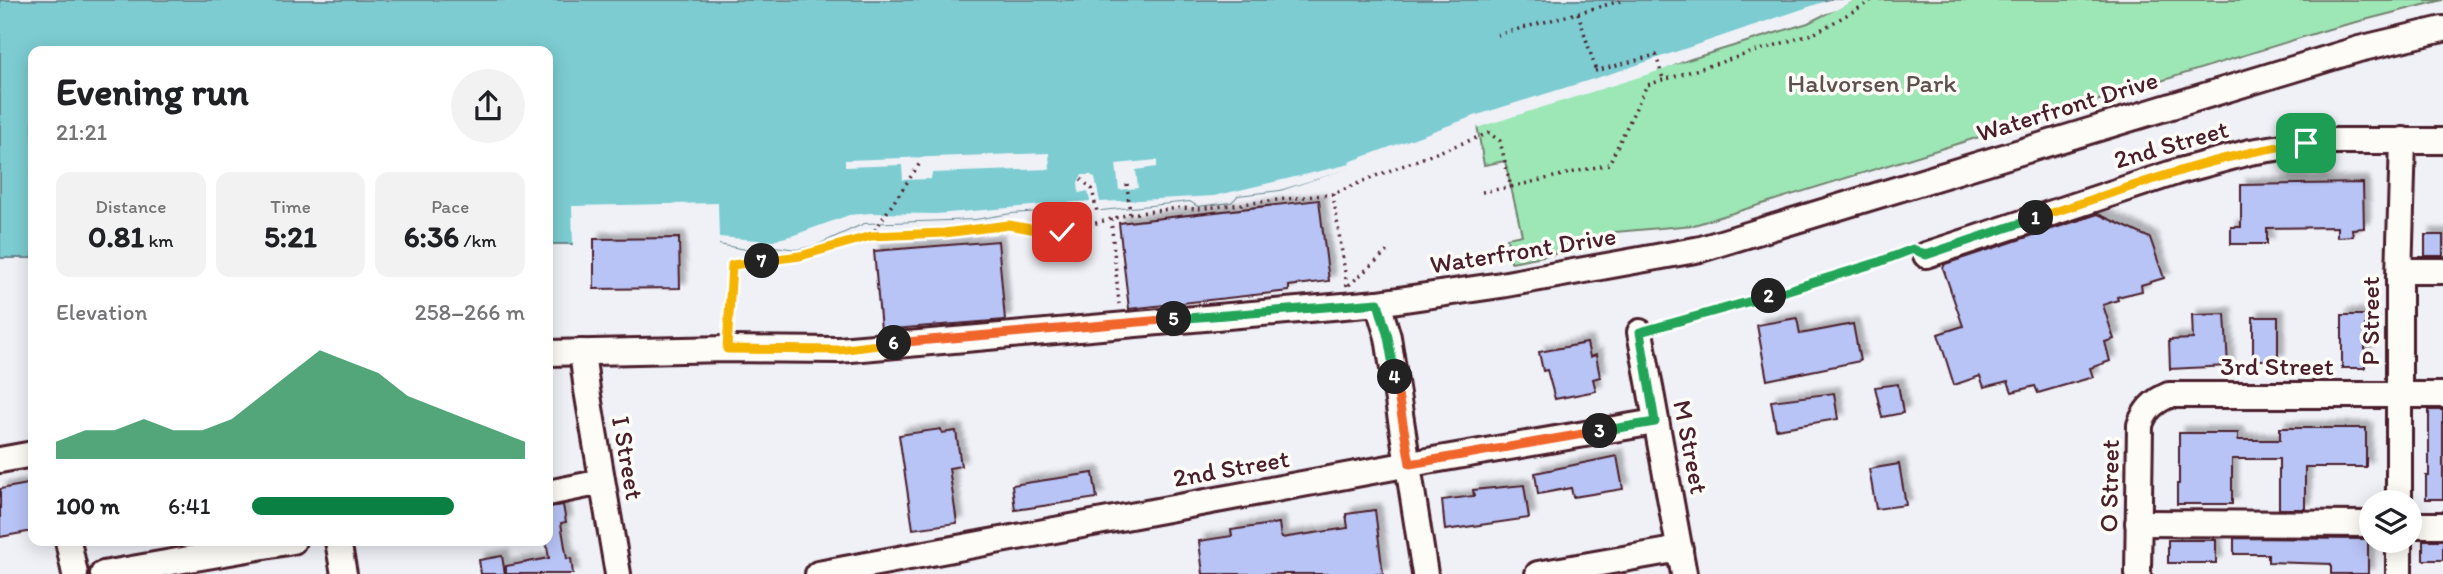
<!DOCTYPE html>
<html lang="en">
<head>
<meta charset="utf-8">
<style>
  body { margin:0; font-family:Itim,sans-serif; background:#f2f2f2; color:#202124; height:100vh; display:flex; flex-direction:column; font-size:26px; white-space:nowrap }
  * { box-sizing:border-box; margin:0 }
  p { font-size:23px; color:#757577 }
  .icon { flex:none; width:38px; height:38px; fill:none; stroke:currentColor; stroke-width:2; stroke-linecap:round; stroke-linejoin:round }
  .map { position:relative; flex:1; overflow:hidden }
  .details { position:absolute; left:28px; top:46px; width:525px; height:500px; display:flex; flex-direction:column; background:#fff; border-radius:14px; box-shadow:0 4px 18px #0003 }
  .details>* { flex:none }
  .fabs { position:absolute; left:2359px; top:490px; display:grid; gap:14px }
  .fabs a { display:grid; place-items:center; width:63px; height:63px; border-radius:50%; background:#fff; box-shadow:0 4px 18px #0003; font-size:35px }
  .pin { position:absolute; display:grid; place-items:center; width:60px; height:60px; color:#fff; margin:-30px; border-radius:14px; box-shadow:0 4px 10px #0006 }
  .km { position:absolute; width:35px; height:35px; margin:-18px; border-radius:50%; background:#222; color:#fff; font-size:19px; line-height:35px; text-align:center }
  .round { display:grid; place-items:center; flex:none; width:74px; height:74px; border-radius:37px; background:#f2f2f2 }
  .overview { display:flex; align-items:center; justify-content:space-between; height:119px; padding:0 28px }
  h1 { font-size:38px; font-weight:700; line-height:52px }
  .figures { display:grid; grid-template-columns:repeat(3,1fr); gap:10px; height:119px; padding:7px 28px }
  .figures div { display:grid; align-content:center; border-radius:14px; background:#f2f2f2; text-align:center }
  .figures b { font-size:30px; font-weight:700 }
  .figures small { font-size:19px; font-weight:400 }
  .figures p { font-size:19px }
  .chart { height:196px; padding:14px 28px }
  .chart p { display:flex; justify-content:space-between }
  .chart svg { width:100%; height:126px; margin-top:7px; fill:#0b8043; opacity:.7 }
  ul { padding:0 28px; list-style:none; font-size:23px }
  li { display:grid; grid-template-columns:112px 84px 1fr; align-items:center; height:52px }
  li i { height:18px; border-radius:9px; background:#0b8043 }
  .map>svg:first-child { display:block }
  .green { fill:#9de7b6; stroke:#748370; stroke-width:2 }
  .water { fill:#7bccd1; stroke:#67878f; stroke-width:2 }
  .pier { fill:#eff1f7 }
  .building { fill:#b7c4f5; stroke:#4a1f2b; stroke-width:2; filter:url(#shadow) }
  .lines { fill:none; stroke-linecap:round; stroke-linejoin:round }
  .minor-casing { stroke:#4a1f2b; stroke-width:30 }
  .path { stroke:#4a1f2b; stroke-width:3.5; stroke-dasharray:2 5; stroke-linecap:butt }
  .minor { stroke:#fdfcf7; stroke-width:24 }
  .split-1-casing { stroke:#fff; stroke-width:14 }
  .split-2-casing { stroke:#fff; stroke-width:14 }
  .split-3-casing { stroke:#fff; stroke-width:14 }
  .split-4-casing { stroke:#fff; stroke-width:14 }
  .split-5-casing { stroke:#fff; stroke-width:14 }
  .split-6-casing { stroke:#fff; stroke-width:14 }
  .split-7-casing { stroke:#fff; stroke-width:14 }
  .split-8-casing { stroke:#fff; stroke-width:14 }
  .split-1 { stroke:#f5b400; stroke-width:9 }
  .split-2 { stroke:#22a559; stroke-width:9 }
  .split-3 { stroke:#22a559; stroke-width:9 }
  .split-4 { stroke:#f0652b; stroke-width:9 }
  .split-5 { stroke:#22a559; stroke-width:9 }
  .split-6 { stroke:#f0652b; stroke-width:9 }
  .split-7 { stroke:#f5b400; stroke-width:9 }
  .split-8 { stroke:#f5b400; stroke-width:9 }
  .labels { text-anchor:middle; dominant-baseline:central; stroke-width:7; stroke-linejoin:round; paint-order:stroke }
  .park-label { font-size:26px; fill:#5f514e; stroke:#fdfcf7 }
  .street-label { font-size:26px; fill:#4a1f2b; stroke:#fdfcf7 }
</style>
</head>
<body>
<div class="map">
<svg width="2443" height="574" viewBox="0 0 2443 574">
  <defs>
    <filter id="shadow"><feDropShadow dx="6" dy="-6" stdDeviation="2" flood-color="#0004"/></filter>
  </defs>
  <rect width="100%" height="100%" fill="#eff1f7"/>
  <filter id="ink" filterUnits="userSpaceOnUse"><feTurbulence type="fractalNoise" baseFrequency=".0143" numOctaves="2"/><feDisplacementMap in="SourceGraphic" scale="14" xChannelSelector="R" yChannelSelector="G"/><feConvolveMatrix kernelMatrix="1 2 1 2 8 2 1 2 1" color-interpolation-filters="sRGB"/></filter>
  <g filter="url(#ink)">
    <path class="green" d="M1853,0h590l-114,29 -635,196 -79,7 -61,22 -43,8 -4,-24 15,-3 -17,-74 -21,4 -7,-40 331,-102z"/>
    <path class="water" d="M0,0h1852l-572,190 -42,5 -7,7 -33,4 -8,-5 -89,9 -15,-2 -75,5 -36,6 -111,4 -48,22 -19,4 -22,-3 -29,3 -27,-5h-171v-193h-515v207h-33z"/>
    <g class="pier">
      <path d="M1829,0h26l-19,10 -144,47 -27,12 -192,60 -120,42 -2,-3 -71,22 -42,5 -7,7 -33,4 -8,-5 -89,9 -2,3 -13,-5 -75,5 -36,6 -111,4 -48,22 -19,4 -22,-3 -29,3 -27,-5v3h-146l-1,-41 146,-3 1,34 51,4 24,-6 55,-20 21,-2 66,1 154,-13 -2,-10 -9,2 -1,-11 4,-7h9l4,3 5,24 114,-6 136,-32 -1,-2 128,-47 145,-45z"/>
      <path d="M1049,153l1,16 -118,4 -1,6 -28,1 -1,-15 -57,2v-7z"/>
      <path d="M1157,160v7l-21,3 2,18 -19,2 -3,-26z"/>
    </g>
    <g class="building">
      <path d="M2363,183l1,45 -12,1 1,7 -16,1v-10l-70,1v16h-36v-17h10v-42z"/>
      <path d="M1319,200l10,81 -40,5v5l-160,18 -10,-86z"/>
      <path d="M2098,214l52,24 14,40 -23,7 1,6 -25,6 1,3 -15,5 11,34 -9,3 5,19 -20,7 3,9 -55,16 -3,-7 -23,6 -4,-11 -24,6 -4,-11 -26,9 -16,-51 25,-8 -20,-58 2,-4z"/>
      <rect x="2425" y="235" width="18" height="21"/>
      <path d="M679,238l1,50 -86,1v-50z"/>
      <path d="M998,241l7,79 -124,10 -7,-79z"/>
      <path d="M2225,314l3,52 -58,3 -1,-29 24,-1 -1,-24z"/>
      <rect x="2342" y="315" width="23" height="53"/>
      <rect x="2253" y="317" width="25" height="43"/>
      <path d="M1797,318l3,16 53,-10 7,37 -93,19 -10,-55z"/>
      <path d="M1587,343l3,14 6,-2 4,22 -7,2 3,12 -41,8 -8,-29 -4,1 -4,-19z"/>
      <path d="M1898,384l5,29 -21,4 -7,-30z"/>
      <path d="M1834,393l4,26 -62,10 -5,-28z"/>
      <path d="M2429,410h14v89h-17v-23h3z"/>
      <path d="M2280,428h86v39h-61v42h-26v-50h-47v45h-55v-20h2v-51h59v7h42z"/>
      <path d="M941,429l1,4 14,-2 5,35 -12,2 8,55 -44,6 -14,-94z"/>
      <path d="M1617,456l6,33 -50,8 -2,-9 -33,6 -3,-21z"/>
      <path d="M1899,464l7,41 -30,4 -7,-40z"/>
      <path d="M1093,473l4,25 -82,12 -3,-25z"/>
      <path d="M28,484l5,26v21l-33,6v-48z"/>
      <path d="M1524,485l5,33 -84,12 -3,-30 32,-4 -1,-6z"/>
      <path d="M563,505l3,17 -5,1 6,36 4,-1 2,16h-67v-8l43,-8 -3,-17 2,-34z"/>
      <path d="M1375,510l8,64h-180l-4,-33 33,-5 -1,-6 48,-7 2,15 67,-10 -2,-14z"/>
      <path d="M2234,538l134,1v35h-37v-10l-63,-2v-8h-34z"/>
      <rect x="2168" y="540" width="48" height="23"/>
      <rect x="2423" y="540" width="20" height="20"/>
      <path d="M502,556l3,18h-24l-2,-14z"/>
    </g>
    <g class="lines">
      <defs>
        <g id="minor">
          <path d="M1926,255l250,-83 74,-20 72,-11h121"/>
          <path d="M2400,271h43"/>
          <path d="M1378,303l10,34 37,237"/>
          <path d="M1640,332l44,242"/>
          <path d="M582,352l5,38 31,184"/>
          <path d="M548,353l179,-4 112,1 539,-47 123,-18 200,-36 658,-200 84,-20"/>
          <path d="M0,460l33,-6"/>
          <path d="M548,493l54,-11"/>
          <path d="M2399,502v-225l4,-137"/>
          <path d="M2138,523l233,1"/>
          <path d="M2410,525h33"/>
          <path d="M68,541l7,33"/>
          <path d="M338,541l6,33"/>
          <path d="M103,574l190,-33"/>
          <path d="M818,574l592,-110 245,-42"/>
          <path d="M1538,574l142,-25"/>
          <path d="M2138,574l2,-149c5,-15 14,-24 29,-30h274"/>
          <path d="M2399,574v-33"/>
        </g>
      </defs>
      <use href="#minor" class="minor-casing"/>
      <g class="path">
        <path d="M1578,13l18,58"/>
        <path d="M1497,35l127,-35"/>
        <path d="M1595,71l61,-16 7,24"/>
        <path d="M1081,179l11,10 5,23"/>
        <path d="M1127,184l3,30"/>
        <path d="M1482,192l29,-5"/>
        <path d="M1333,194l14,92"/>
        <path d="M1111,219l8,85"/>
        <path d="M871,236l49,-73"/>
        <path d="M1349,285l42,-37"/>
        <path d="M1661,326l145,-41 99,-33"/>
        <path d="M728,330l4,-65 68,-9 71,-20 73,-3 65,-8 33,6 20,1 68,-18 49,-6 17,1 137,-15 45,-19 111,-42 11,8 11,46 98,-23 38,-79 168,-52 58,-33"/>
      </g>
      <use href="#minor" class="minor"/>
    </g>
  </g>
  <g class="lines" filter="url(#ink)">
    <defs>
      <path id="split-1" d="M2036,218c89,-28 177,-64 270,-75"/>
      <path id="split-2" d="M1769,296l110,-34 34,-13 13,6 110,-37"/>
      <path id="split-3" d="M1600,431l55,-9 -15,-90 129,-36"/>
      <path id="split-4" d="M1395,377l15,87 190,-33"/>
      <path id="split-5" d="M1174,319l204,-16 10,34 7,40"/>
      <path id="split-6" d="M894,343l280,-24"/>
      <path id="split-7" d="M762,261l-30,4 -5,84 112,1 55,-7"/>
      <path id="split-8" d="M762,261l38,-5 71,-20 73,-3 65,-8 33,6 20,1"/>
    </defs>
    <use href="#split-1" class="split-1-casing"/>
    <use href="#split-2" class="split-2-casing"/>
    <use href="#split-3" class="split-3-casing"/>
    <use href="#split-4" class="split-4-casing"/>
    <use href="#split-5" class="split-5-casing"/>
    <use href="#split-6" class="split-6-casing"/>
    <use href="#split-7" class="split-7-casing"/>
    <use href="#split-8" class="split-8-casing"/>
    <use href="#split-1" class="split-1"/>
    <use href="#split-2" class="split-2"/>
    <use href="#split-3" class="split-3"/>
    <use href="#split-4" class="split-4"/>
    <use href="#split-5" class="split-5"/>
    <use href="#split-6" class="split-6"/>
    <use href="#split-7" class="split-7"/>
    <use href="#split-8" class="split-8"/>
  </g>
  <g class="labels">
    <g class="park-label">
      <text x="1872" y="83">Halvorsen Park</text>
    </g>
    <g class="street-label">
      <text transform="translate(2067 106) rotate(-17)">Waterfront Drive</text>
      <text transform="translate(2171 144) rotate(-16)">2nd Street</text>
      <text transform="translate(1523 250) rotate(-9)">Waterfront Drive</text>
      <text transform="translate(2370 321) rotate(-90)">P Street</text>
      <text x="2277" y="366">3rd Street</text>
      <text transform="translate(1691 447) rotate(79)">M Street</text>
      <text transform="translate(628 458) rotate(80)">I Street</text>
      <text transform="translate(1231 468) rotate(-10)">2nd Street</text>
      <text transform="translate(2109 486) rotate(-89)">O Street</text>
    </g>
  </g>
</svg>
<div class="fabs">
<a><svg class="icon" aria-label="layers" viewBox="0 0 24 24"><path d="M12 4l9 5-9 5-9-5zM3 14l9 5 9-5"/></svg></a>
</div>
<div class="pin" style="left:2306px;top:143px;background:#1e9e55"><svg class="icon" aria-label="arrive" viewBox="0 0 24 24"><path d="M6 21V4h12l-3 4 3 4H6"/></svg></div>
<div class="pin" style="left:1062px;top:232px;background:#d93025"><svg class="icon" aria-label="check" viewBox="0 0 24 24"><path d="M5 12l5 5 9-10"/></svg></div>
<b class="km" style="left:2036px;top:218px">1</b>
<b class="km" style="left:1769px;top:296px">2</b>
<b class="km" style="left:1600px;top:431px">3</b>
<b class="km" style="left:1395px;top:377px">4</b>
<b class="km" style="left:1174px;top:319px">5</b>
<b class="km" style="left:894px;top:343px">6</b>
<b class="km" style="left:762px;top:261px">7</b>
<section class="details">
<div class="overview"><div><h1>Evening run</h1><p>21:21</p></div><a class="round"><svg class="icon" aria-label="share" viewBox="0 0 24 24"><path d="M12 15V3M7 8l5-5 5 5M5 13v7h14v-7"/></svg></a></div>
<div class="figures">
<div><p>Distance</p><b>0.81<small> km</small></b></div>
<div><p>Time</p><b>5:21</b></div>
<div><p>Pace</p><b>6:36<small> /km</small></b></div>
</div>
<div class="chart"><p><span>Elevation</span>258–266 m</p>
<svg viewBox="0 0 160 44" preserveAspectRatio="none"><path d="M0 44V38L10 34L20 34L30 30L40 34L50 34L60 30L70 22L80 14L90 6L100 10L110 14L120 22L130 26L140 30L150 34L160 38V44z"/></svg>
</div>
<ul>
<li><b>100 m</b>6:41<i style="width:74%"></i></li>
</ul>
</section>
</div>
</body>
</html>
